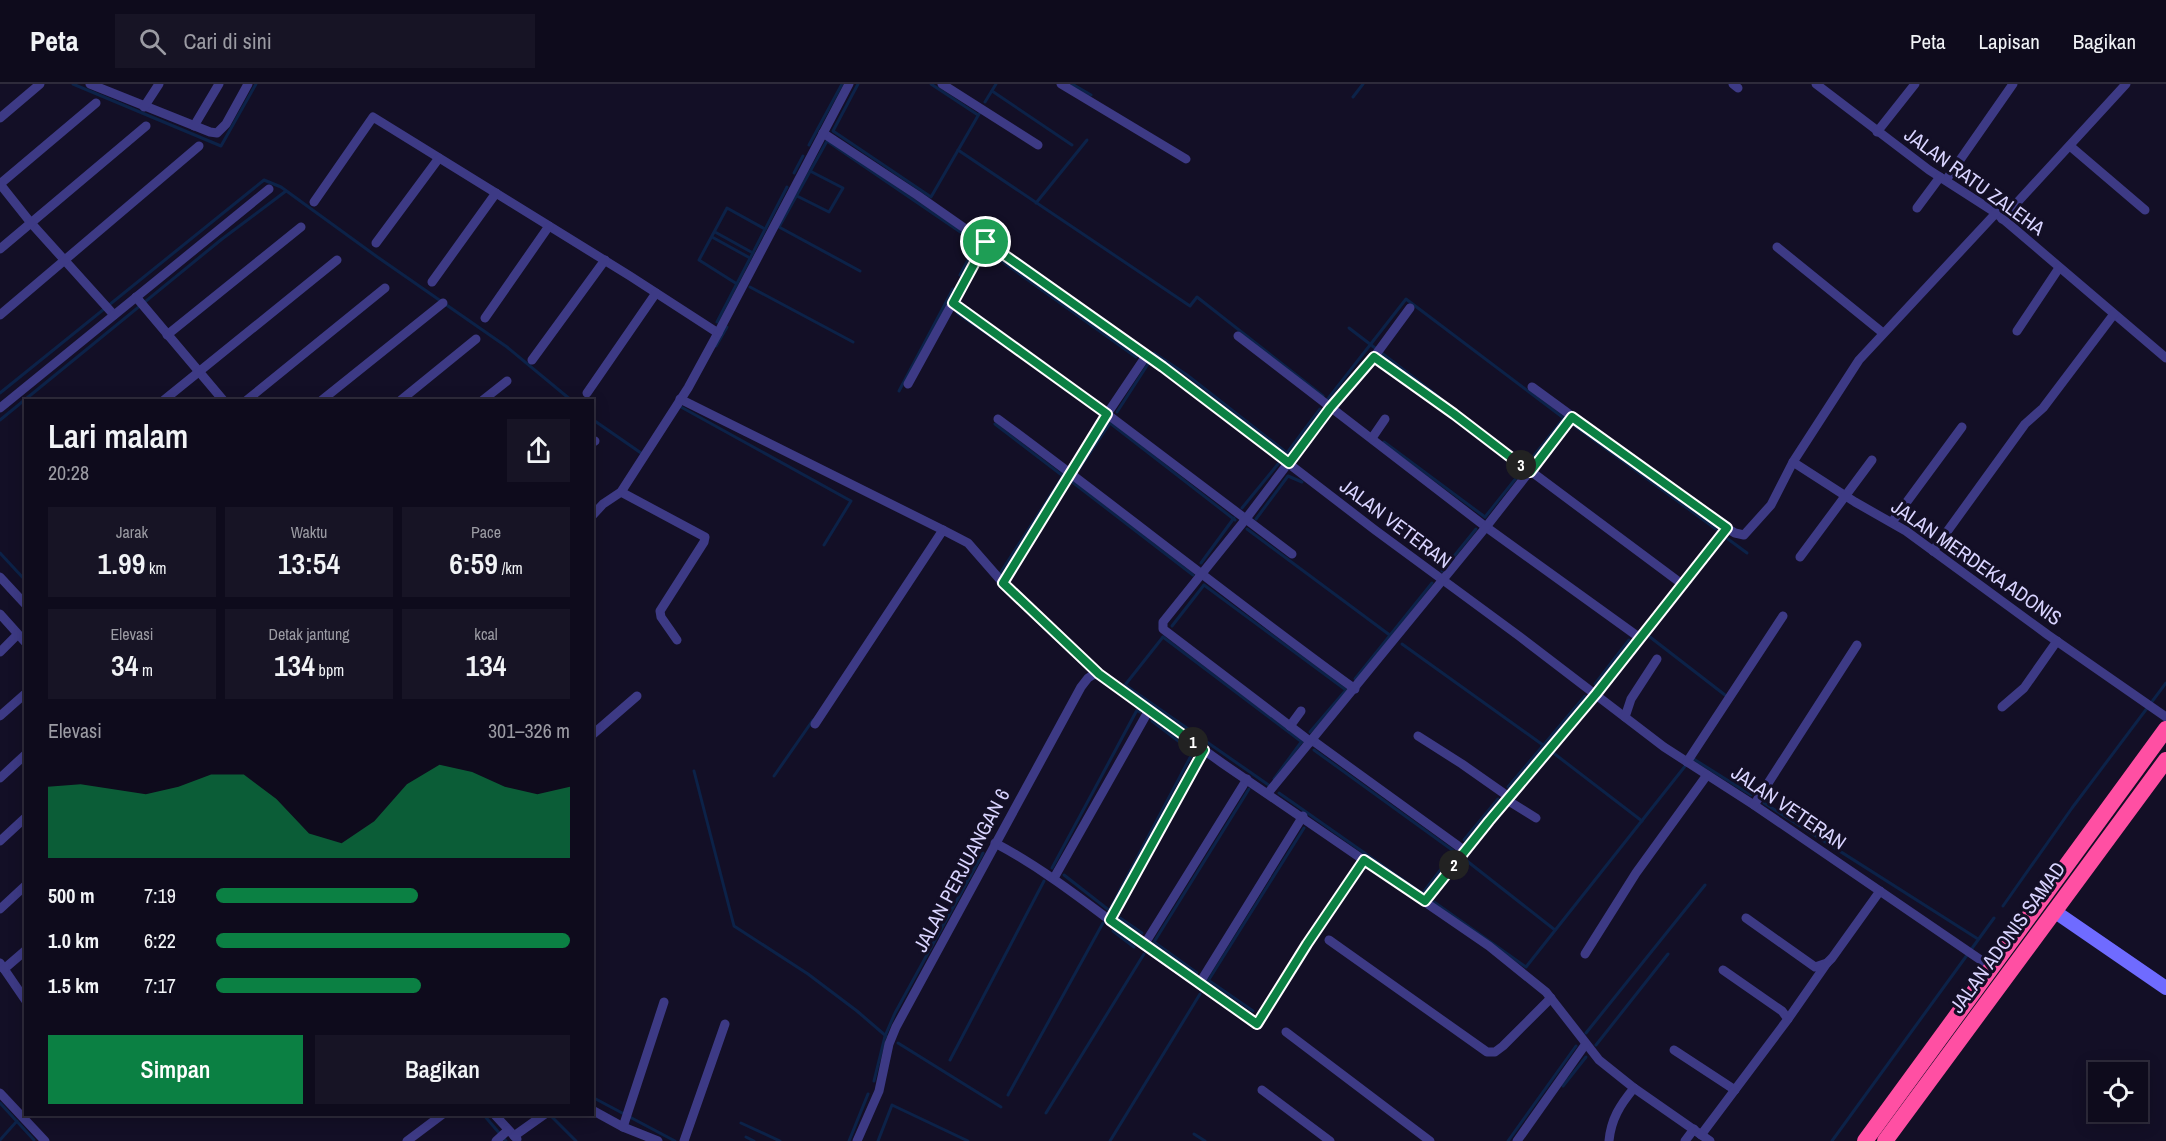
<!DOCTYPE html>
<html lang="id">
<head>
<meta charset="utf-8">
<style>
  body { margin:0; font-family:"Archivo Narrow",sans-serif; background:#171425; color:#f1f3f6; height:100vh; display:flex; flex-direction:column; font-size:22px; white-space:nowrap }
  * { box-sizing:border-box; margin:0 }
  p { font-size:20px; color:#9b9ba3 }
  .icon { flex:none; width:33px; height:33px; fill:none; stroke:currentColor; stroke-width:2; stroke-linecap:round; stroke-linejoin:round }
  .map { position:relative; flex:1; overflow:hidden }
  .sheet { position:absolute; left:24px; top:315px; width:570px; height:717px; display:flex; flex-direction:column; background:#0e0b1c; border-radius:0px; box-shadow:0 3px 15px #0003,0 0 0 2px #2e2b3b }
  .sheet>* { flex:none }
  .controls { position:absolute; left:2088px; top:978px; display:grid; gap:12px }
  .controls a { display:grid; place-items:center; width:60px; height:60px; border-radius:0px; background:#0e0b1c; box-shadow:0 3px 15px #0003,0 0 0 2px #2e2b3b; font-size:30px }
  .pin { position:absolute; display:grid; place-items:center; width:51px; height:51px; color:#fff; margin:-26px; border:3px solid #fff; border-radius:50%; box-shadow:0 2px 6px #0007 }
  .km { position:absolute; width:30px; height:30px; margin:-15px; border-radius:50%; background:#222; color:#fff; font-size:16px; line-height:30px; text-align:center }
  .round { display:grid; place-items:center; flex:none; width:63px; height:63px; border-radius:0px; background:#171425 }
  .summary { display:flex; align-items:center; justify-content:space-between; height:102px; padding:0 24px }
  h1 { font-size:33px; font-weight:600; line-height:45px }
  .figures { display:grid; grid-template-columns:repeat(3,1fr); gap:9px; height:102px; padding:6px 24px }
  .figures div { display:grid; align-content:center; border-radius:0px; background:#171425; text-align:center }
  .figures b { font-size:30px; font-weight:600 }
  .figures small { font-size:16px; font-weight:400 }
  .figures p { font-size:16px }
  .chart { height:168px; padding:12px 24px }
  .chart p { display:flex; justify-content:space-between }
  .chart svg { width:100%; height:108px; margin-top:6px; fill:#0b8043; opacity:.7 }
  .primary-button { display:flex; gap:12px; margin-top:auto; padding:12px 24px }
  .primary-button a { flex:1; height:69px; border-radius:0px; background:#0b8043; color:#fff; font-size:24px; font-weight:600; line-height:69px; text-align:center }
  .primary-button a+a { background:#171425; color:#f1f3f6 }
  ul { padding:0 24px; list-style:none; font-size:20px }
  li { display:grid; grid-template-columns:96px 72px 1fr; align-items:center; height:45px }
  li i { height:15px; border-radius:8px; background:#0b8043 }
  header { display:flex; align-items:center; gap:36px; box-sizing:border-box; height:84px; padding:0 30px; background:#0e0b1c; border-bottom:2px solid #2e2b3b }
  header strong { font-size:28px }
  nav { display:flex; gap:33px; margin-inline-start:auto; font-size:21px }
  .search { width:420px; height:54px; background:#171425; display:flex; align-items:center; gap:15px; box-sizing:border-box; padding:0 21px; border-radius:0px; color:#9b9ba3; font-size:22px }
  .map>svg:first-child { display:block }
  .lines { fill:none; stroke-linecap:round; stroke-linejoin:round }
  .stream { stroke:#0c2248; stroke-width:3 }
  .street { stroke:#3d3a85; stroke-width:9 }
  .secondary { stroke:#6f6bff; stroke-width:14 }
  .highway { stroke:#ff4fa3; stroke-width:16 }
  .route-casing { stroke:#fff; stroke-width:12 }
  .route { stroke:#0b8043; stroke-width:8 }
  .labels { text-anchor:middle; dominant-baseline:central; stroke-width:6; stroke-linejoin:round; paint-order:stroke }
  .street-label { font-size:20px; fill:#d9d4ff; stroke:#130f26 }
</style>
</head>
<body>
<header>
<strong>Peta</strong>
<div class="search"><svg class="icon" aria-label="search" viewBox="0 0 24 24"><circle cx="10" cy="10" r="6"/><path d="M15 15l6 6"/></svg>Cari di sini</div>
<nav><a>Peta</a><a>Lapisan</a><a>Bagikan</a></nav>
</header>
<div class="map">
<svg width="2166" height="1057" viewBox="0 0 2166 1057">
  <rect width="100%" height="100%" fill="#130f26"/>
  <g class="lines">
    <g class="stream">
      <path d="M73,0l148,62 35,-62"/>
      <path d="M858,0l-25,47 98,66 48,-83"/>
      <path d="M931,0l47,31"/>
      <path d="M1072,0l19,11"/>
      <path d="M992,7l80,54"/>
      <path d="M1353,13l10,-13"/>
      <path d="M985,18l11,-18"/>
      <path d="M809,61l33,-61"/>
      <path d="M958,66l232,156 7,-9 126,99"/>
      <path d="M794,89l9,-17"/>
      <path d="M797,112l32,16 14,-24 -33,-17"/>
      <path d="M1036,119l51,-63"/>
      <path d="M715,148l38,21"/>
      <path d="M712,153l38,21"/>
      <path d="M989,168l147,105"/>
      <path d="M860,187l-81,-44 48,-86 151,103"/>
      <path d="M960,191l17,-32"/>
      <path d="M737,200l-38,-24 28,-52 38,21"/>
      <path d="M750,203l103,55"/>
      <path d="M957,229l48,33"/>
      <path d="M717,238l70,-135"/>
      <path d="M1349,244l90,69"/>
      <path d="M716,262l11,-19"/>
      <path d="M1154,269l33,22 100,78"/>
      <path d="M899,307l54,-102"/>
      <path d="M0,309l264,-213 17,7 95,69 131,91 64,53"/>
      <path d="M1327,316l79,-101 159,120"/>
      <path d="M681,323l170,94 -27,44"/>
      <path d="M1117,328l31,-48"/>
      <path d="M592,335l49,34"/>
      <path d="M0,336l222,-181 64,-48"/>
      <path d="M1110,339l125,97"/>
      <path d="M995,340l68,52"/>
      <path d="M1575,342l141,103"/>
      <path d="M1384,358l101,75"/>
      <path d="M1287,369l33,-44"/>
      <path d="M1079,385l31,-46"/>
      <path d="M1071,397l122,94"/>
      <path d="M1242,424l36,-44"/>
      <path d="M1485,433l79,-99"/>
      <path d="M1256,435l32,-43 14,6"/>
      <path d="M1247,445l144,107"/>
      <path d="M1728,455l19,14"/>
      <path d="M0,469l26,28"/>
      <path d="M1201,479l33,-45"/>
      <path d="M1442,487l34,-42"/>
      <path d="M999,491l64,-99"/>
      <path d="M1204,501l142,105"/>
      <path d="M1172,542l32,-41"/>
      <path d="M1163,553l-38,48 145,101"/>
      <path d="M1163,553l139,105"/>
      <path d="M1650,553l75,58"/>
      <path d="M1402,560l141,101 99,76"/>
      <path d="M1355,595l77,-96"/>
      <path d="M1595,600l34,-44"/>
      <path d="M1310,648l36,-42"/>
      <path d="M1314,666l141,102"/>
      <path d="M1692,674l59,37"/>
      <path d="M694,687l40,155 74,48 49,37 29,25"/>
      <path d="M774,692l39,-56"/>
      <path d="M1274,695l28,-38"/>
      <path d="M1508,703l77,-91"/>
      <path d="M1279,709l144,101"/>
      <path d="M1764,719l214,136"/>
      <path d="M1464,756l34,-41"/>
      <path d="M1467,777l88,69"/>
      <path d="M1052,784l85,-158 3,2"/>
      <path d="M1064,791l46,36"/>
      <path d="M1423,809l31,-41"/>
      <path d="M1434,818l92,65 160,-202"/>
      <path d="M2003,822l69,-98 94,-125"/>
      <path d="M1109,827l84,-159 -41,-31"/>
      <path d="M1120,834l22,15"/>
      <path d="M1113,847l21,16"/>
      <path d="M1154,858l95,-153"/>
      <path d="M1154,858l43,31"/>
      <path d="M1208,896l45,31"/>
      <path d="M1208,897l96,-153"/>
      <path d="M1586,949l119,-148"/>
      <path d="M898,959l103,64"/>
      <path d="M1596,961l72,-91"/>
      <path d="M950,976l94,-179"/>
      <path d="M874,997l11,-45 10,-23 88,-160"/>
      <path d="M1563,1002l23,-29"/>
      <path d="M1008,1011l95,-172"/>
      <path d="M592,1013l83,44"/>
      <path d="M0,1019l34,37"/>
      <path d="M1046,1029l98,-159"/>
      <path d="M483,1030l23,27"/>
      <path d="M549,1030l27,27"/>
      <path d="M741,1039l39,18"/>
      <path d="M1194,1050l11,7"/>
      <path d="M746,1053l8,4"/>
      <path d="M0,1056l17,-19"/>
      <path d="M849,1057l19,-47"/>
      <path d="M878,1057l14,-36 76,36"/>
      <path d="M1110,1057l90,-147"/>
      <path d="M1508,1057l68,-95"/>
      <path d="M1832,1057l162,-223"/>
    </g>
    <g class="street">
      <path d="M90,0l120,48 7,1 9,-9 22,-40"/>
      <path d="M942,0l96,61"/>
      <path d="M1061,0l125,75"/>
      <path d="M1733,0l5,4"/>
      <path d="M1816,0l113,86 67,43 170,145"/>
      <path d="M96,19l-96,81 31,39 83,92"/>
      <path d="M144,23l15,-23"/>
      <path d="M0,34l40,-34"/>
      <path d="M194,42l25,-42"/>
      <path d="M1877,48l38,-48"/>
      <path d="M823,49l94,62 246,172 212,163 144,106 145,111 90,58 237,162"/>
      <path d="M2070,62l75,64"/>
      <path d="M1946,96l67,-96"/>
      <path d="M314,118l59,-85 257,159 88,57 -30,55 -67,104 -18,12 -11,12"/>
      <path d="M1917,124l23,-31"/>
      <path d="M2002,135l124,-135"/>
      <path d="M376,159l63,-85"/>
      <path d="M1777,163l106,86"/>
      <path d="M0,165l146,-123"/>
      <path d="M432,198l64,-89"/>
      <path d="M136,213l87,103"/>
      <path d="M953,219l154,111 185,140"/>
      <path d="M0,231l199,-169"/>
      <path d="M485,234l64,-92"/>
      <path d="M2017,247l42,-63"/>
      <path d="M718,249l131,-249"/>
      <path d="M167,251l134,-108"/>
      <path d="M1238,252l248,191 154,111"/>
      <path d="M1374,273l80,57 228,170"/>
      <path d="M532,276l73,-100"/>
      <path d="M908,300l78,-142"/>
      <path d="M1532,303l186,136 17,10 9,2 27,-30 22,-43 66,-102 137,-147"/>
      <path d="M587,309l69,-100"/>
      <path d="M680,315l263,131"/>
      <path d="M164,316l173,-140"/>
      <path d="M247,316l138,-112"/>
      <path d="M322,316l121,-97"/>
      <path d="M401,316l75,-61"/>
      <path d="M483,316l24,-19"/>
      <path d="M0,324l269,-219"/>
      <path d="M998,335c120,89 236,182 357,270"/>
      <path d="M1372,354l13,-19"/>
      <path d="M592,359l3,-2"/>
      <path d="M1793,378l62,40 51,29 142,104 118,82"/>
      <path d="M621,408l84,45 -1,5 -44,69 1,6 16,23"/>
      <path d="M1892,438l70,-95"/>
      <path d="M1933,467l92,-127 18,-16 71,-94"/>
      <path d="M1800,473l72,-97"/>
      <path d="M0,493l26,28"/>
      <path d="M1003,499l104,-169 39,-58"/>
      <path d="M0,530l26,29"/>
      <path d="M0,568l17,-17"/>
      <path d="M2002,623l22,-19 33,-47"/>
      <path d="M0,632l26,-23"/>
      <path d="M1625,633l6,-18 26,-40"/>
      <path d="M815,640l128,-194 25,13 35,40 96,91"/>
      <path d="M1290,642l11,-15"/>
      <path d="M592,651l45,-39"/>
      <path d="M1418,652l44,28 47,33"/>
      <path d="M1312,656l153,111"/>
      <path d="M1311,658l-148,-113v-7l82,-102 85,-112 44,-51 36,-49"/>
      <path d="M1687,678l96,-146"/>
      <path d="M0,694l26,-24"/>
      <path d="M1268,709l218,-266 86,-110"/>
      <path d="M1507,716l29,18"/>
      <path d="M1754,721l103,-160"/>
      <path d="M0,757l26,-24"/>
      <path d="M995,759c53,28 99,66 148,102 38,27 76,53 114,79l50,-80 56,-84"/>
      <path d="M1054,794l95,-168"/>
      <path d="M1425,817l64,-80 107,-127 131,-166"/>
      <path d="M0,825l26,-24"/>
      <path d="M1746,834l69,49 12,-4 5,-5 48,-67"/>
      <path d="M1110,836l95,-170"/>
      <path d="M1329,856l158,112h8l8,-6 48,-48"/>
      <path d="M1144,861l103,-166"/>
      <path d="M1585,870l51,-81 71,-98"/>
      <path d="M0,879l26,38"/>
      <path d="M4,885l22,-19"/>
      <path d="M1199,900l104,-168"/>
      <path d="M1788,935l39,-56"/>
      <path d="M1286,948l144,109"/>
      <path d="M1674,966l61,40"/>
      <path d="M1262,1006l68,51"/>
      <path d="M0,1009l45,48"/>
      <path d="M592,1026l31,17 35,14"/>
      <path d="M494,1030l23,25"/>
      <path d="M623,1043l41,-125"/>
      <path d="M1701,1051l87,-116 -6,-8 -59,-41"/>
      <path d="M514,1052l31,-22"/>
      <path d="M407,1057l36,-27"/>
      <path d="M496,1057l12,-11"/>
      <path d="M684,1057l41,-117"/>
      <path d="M857,1057l22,-50 10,-47 7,-17 185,-340 7,-9 8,-5 126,90 267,183 57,46 53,68 35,28 76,53"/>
      <path d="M1517,1057l68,-96"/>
      <path d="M1609,1057c2,-22 11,-36 25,-53"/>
      <path d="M1685,1057l9,-12"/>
    </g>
    <path class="secondary" d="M2054,827l112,77"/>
    <g class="highway">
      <path d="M1865,1057l301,-412"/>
      <path d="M1885,1057l281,-381"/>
    </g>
  </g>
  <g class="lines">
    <defs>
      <path id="route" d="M986,158l177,125 126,96 41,-55 44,-51 80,57 76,58 42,-55 155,111 -131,166 -107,127 -64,80 -61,-41 -57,84 -50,80 -147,-104 94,-170 -105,-76 -96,-91 104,-169 -154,-111z"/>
    </defs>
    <use href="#route" class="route-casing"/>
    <use href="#route" class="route"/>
  </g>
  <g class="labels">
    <g class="street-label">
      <text transform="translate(1975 97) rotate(36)">JALAN RATU ZALEHA</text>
      <text transform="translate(1396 439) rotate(37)">JALAN VETERAN</text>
      <text transform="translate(1977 478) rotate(35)">JALAN MERDEKA ADONIS</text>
      <text transform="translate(1789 723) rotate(34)">JALAN VETERAN</text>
      <text transform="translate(961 786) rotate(-62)">JALAN PERJUANGAN 6</text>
      <text transform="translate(2007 853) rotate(-54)">JALAN ADONIS SAMAD</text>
    </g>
  </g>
</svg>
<div class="controls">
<a><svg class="icon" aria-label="locate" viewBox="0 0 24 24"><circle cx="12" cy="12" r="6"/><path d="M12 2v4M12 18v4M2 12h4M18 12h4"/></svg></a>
</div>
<div class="pin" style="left:986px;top:158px;background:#1e9e55"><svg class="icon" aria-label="arrive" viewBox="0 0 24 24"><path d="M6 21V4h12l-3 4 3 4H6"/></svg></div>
<b class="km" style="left:1193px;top:658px">1</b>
<b class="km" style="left:1454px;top:781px">2</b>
<b class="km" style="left:1521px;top:381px">3</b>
<section class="sheet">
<div class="summary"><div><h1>Lari malam</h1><p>20:28</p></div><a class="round"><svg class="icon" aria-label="share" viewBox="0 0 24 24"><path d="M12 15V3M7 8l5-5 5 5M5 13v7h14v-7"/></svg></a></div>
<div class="figures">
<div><p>Jarak</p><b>1.99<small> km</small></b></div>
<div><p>Waktu</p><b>13:54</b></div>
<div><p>Pace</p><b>6:59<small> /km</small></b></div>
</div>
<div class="figures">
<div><p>Elevasi</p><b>34<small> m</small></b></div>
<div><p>Detak jantung</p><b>134<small> bpm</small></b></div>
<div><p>kcal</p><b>134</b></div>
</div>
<div class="chart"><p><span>Elevasi</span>301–326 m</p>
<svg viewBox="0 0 160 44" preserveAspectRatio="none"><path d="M0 44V15L10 14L20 16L30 18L40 15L50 10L60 10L70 20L80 34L90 38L100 29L110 14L120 6L130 9L140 15L150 18L160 15V44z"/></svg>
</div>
<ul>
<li><b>500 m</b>7:19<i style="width:57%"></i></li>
<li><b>1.0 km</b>6:22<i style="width:100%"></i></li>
<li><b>1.5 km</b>7:17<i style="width:58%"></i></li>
</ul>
<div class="primary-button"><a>Simpan</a><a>Bagikan</a></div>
</section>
</div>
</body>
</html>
